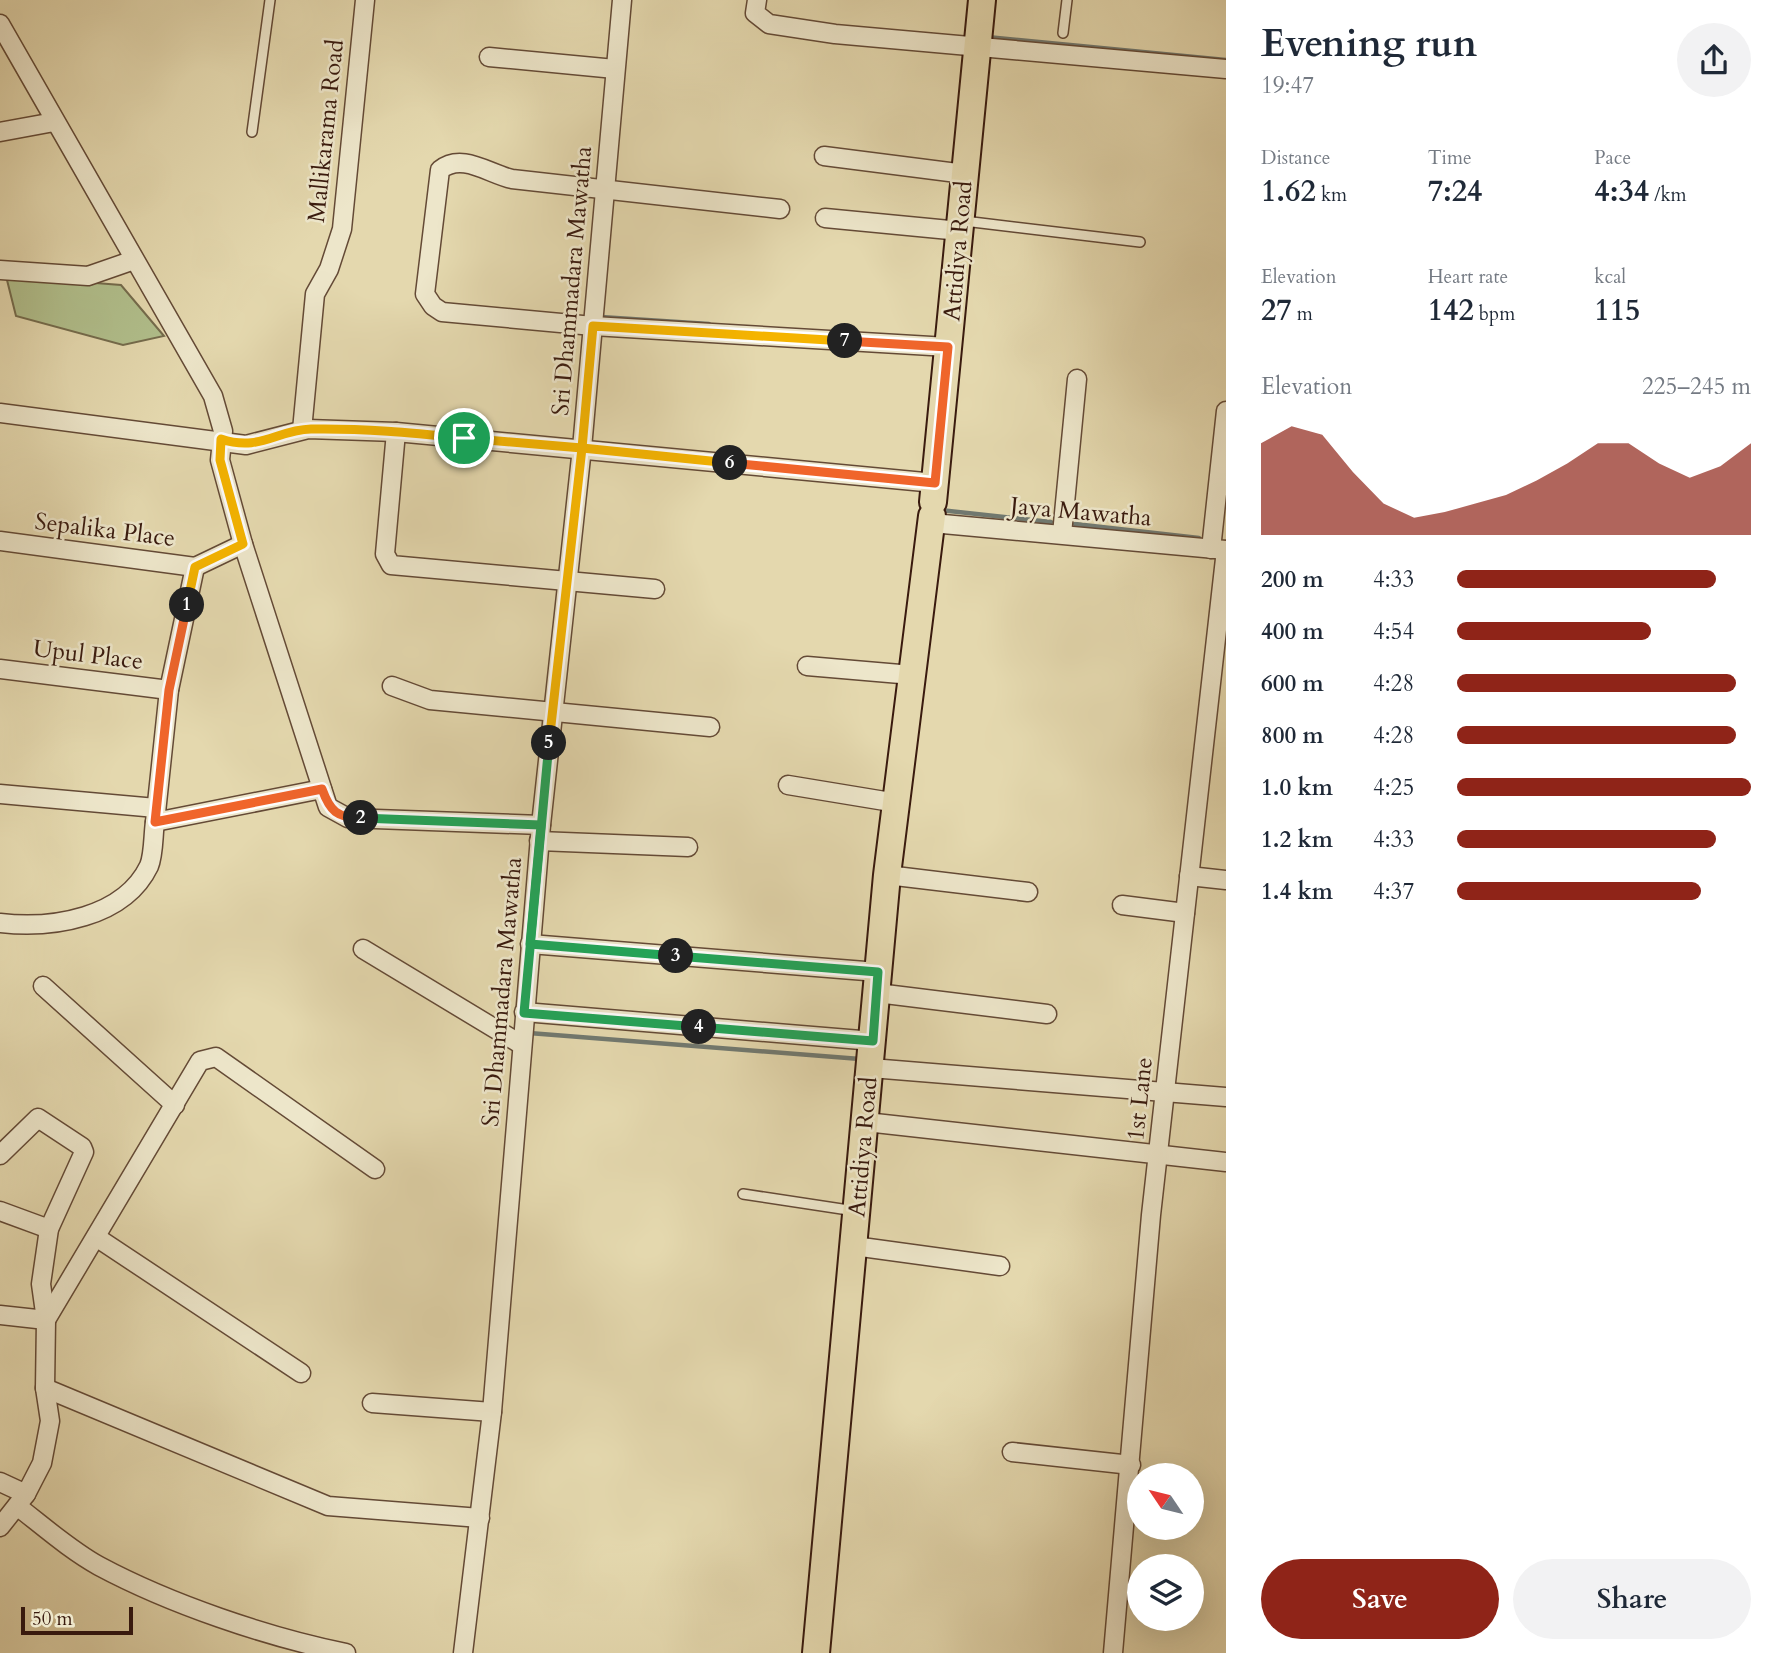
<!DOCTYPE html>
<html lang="en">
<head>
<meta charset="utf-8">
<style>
  body { margin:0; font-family:Cardo,serif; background:#f2f2f3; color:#1f2937; height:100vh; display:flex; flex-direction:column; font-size:26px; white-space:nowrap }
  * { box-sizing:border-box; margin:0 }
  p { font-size:23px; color:#747a83 }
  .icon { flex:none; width:38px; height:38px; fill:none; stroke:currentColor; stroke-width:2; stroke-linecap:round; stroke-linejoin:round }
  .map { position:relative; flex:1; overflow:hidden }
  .sheet { display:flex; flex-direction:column; background:#fff; width:560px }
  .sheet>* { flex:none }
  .needle { width:46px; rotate:305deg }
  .fabs { position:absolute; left:1127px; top:1463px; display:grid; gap:14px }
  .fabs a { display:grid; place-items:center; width:77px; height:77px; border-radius:50%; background:#fff; box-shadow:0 7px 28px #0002; font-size:35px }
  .scale { position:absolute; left:21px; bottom:18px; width:112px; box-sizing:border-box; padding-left:7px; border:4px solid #391a0e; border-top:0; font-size:19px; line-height:24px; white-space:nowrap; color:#391a0e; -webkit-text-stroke:5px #ede6ca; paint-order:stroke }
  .pin { position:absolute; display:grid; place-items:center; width:60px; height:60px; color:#fff; margin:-30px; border:4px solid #fff; border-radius:50%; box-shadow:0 2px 7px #0007 }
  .km { position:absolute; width:35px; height:35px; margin:-18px; border-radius:50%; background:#222; color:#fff; font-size:19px; line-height:35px; text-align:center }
  .round { display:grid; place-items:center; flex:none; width:74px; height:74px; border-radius:37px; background:#f2f2f3 }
  .overview { display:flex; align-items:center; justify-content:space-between; height:119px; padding:0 35px }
  h1 { font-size:38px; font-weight:700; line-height:52px }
  .metrics { display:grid; grid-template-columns:repeat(3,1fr); gap:10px; height:119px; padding:7px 35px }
  .metrics div { display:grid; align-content:center }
  .metrics b { font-size:30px; font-weight:700 }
  .metrics small { font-size:19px; font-weight:400 }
  .metrics p { font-size:19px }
  .chart { height:196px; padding:14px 35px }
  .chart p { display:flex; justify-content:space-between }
  .chart svg { width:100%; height:126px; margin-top:7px; fill:#8f2418; opacity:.7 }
  .action { display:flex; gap:14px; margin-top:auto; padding:14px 35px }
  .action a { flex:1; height:80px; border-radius:42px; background:#8f2418; color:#fff; font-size:28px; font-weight:700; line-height:80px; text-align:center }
  .action a+a { background:#f2f2f3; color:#1f2937 }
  ul { padding:0 35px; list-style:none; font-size:23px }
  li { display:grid; grid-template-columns:112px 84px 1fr; align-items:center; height:52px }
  li i { height:18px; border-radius:9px; background:#8f2418 }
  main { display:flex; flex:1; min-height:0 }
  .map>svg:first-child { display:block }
  .green { fill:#b1bf8c; stroke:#756c4d; stroke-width:2 }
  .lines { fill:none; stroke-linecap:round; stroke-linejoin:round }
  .stream { stroke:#717970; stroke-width:4.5 }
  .service-casing { stroke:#644a36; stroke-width:12 }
  .minor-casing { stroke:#644a36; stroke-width:21 }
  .primary-casing { stroke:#391a0e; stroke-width:30 }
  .service { stroke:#ede6ca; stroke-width:9 }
  .minor { stroke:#ede6ca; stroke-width:18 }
  .primary { stroke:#e4d8ae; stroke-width:26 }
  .split-1-casing { stroke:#fff; stroke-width:14 }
  .split-2-casing { stroke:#fff; stroke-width:14 }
  .split-3-casing { stroke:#fff; stroke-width:14 }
  .split-4-casing { stroke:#fff; stroke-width:14 }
  .split-5-casing { stroke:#fff; stroke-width:14 }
  .split-6-casing { stroke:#fff; stroke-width:14 }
  .split-7-casing { stroke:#fff; stroke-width:14 }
  .split-8-casing { stroke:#fff; stroke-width:14 }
  .split-1 { stroke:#f5b400; stroke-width:9 }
  .split-2 { stroke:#f0652b; stroke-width:9 }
  .split-3 { stroke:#22a559; stroke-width:9 }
  .split-4 { stroke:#22a559; stroke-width:9 }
  .split-5 { stroke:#22a559; stroke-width:9 }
  .split-6 { stroke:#f5b400; stroke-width:9 }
  .split-7 { stroke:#f0652b; stroke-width:9 }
  .split-8 { stroke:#f5b400; stroke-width:9 }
  .labels { text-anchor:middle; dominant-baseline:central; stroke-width:5; stroke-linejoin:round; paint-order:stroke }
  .street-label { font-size:24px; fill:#391a0e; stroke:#ede6ca }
</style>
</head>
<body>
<main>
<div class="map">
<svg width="1226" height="1653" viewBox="0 0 1226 1653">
  <rect width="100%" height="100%" fill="#e4d8ae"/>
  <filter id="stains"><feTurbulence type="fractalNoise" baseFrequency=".00286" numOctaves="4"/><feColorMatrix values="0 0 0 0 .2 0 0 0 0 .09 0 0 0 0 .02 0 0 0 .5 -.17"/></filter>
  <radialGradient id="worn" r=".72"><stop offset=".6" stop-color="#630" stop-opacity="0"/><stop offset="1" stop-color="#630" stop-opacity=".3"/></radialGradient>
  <path class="green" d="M6,276l115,9 43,51 -41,9 -107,-29z"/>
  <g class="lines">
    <g class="stream">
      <path d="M987,37l239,23"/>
      <path d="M601,317l108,7"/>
      <path d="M940,510l111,12"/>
      <path d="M1075,524l124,14"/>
      <path d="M529,1033l331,26"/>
    </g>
    <defs>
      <g id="service">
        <path d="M1063,33l4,-33"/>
        <path d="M252,132l18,-132"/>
        <path d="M964,221l176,21"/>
        <path d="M743,1194l112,17"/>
      </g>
      <g id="minor">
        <path d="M757,0l-2,13 14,11 66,10 391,35"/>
        <path d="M0,24l213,372 10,35 -3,29 23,84 85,263 20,11 193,7"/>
        <path d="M489,57l126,12"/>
        <path d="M0,132l54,-10"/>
        <path d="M824,156l141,18"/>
        <path d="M780,209l-268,-30c-23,-5 -50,-27 -72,-9l-15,124 8,12 9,6 151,14 355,21"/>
        <path d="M825,218l135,13"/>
        <path d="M0,270l88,6 46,-16"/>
        <path d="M0,413l246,32 62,-16 88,3 539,51"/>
        <path d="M302,430l13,-136 14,-25 13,-40 23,-229"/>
        <path d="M396,432l-11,122 6,11 264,24"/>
        <path d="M932,523l294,27"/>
        <path d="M1062,534l15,-155"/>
        <path d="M0,541l195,26 -26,123 -14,132 167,-33"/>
        <path d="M1211,549l15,-138"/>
        <path d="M195,567l48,-23"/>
        <path d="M807,666l105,9"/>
        <path d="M0,669l169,21"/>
        <path d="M392,686l38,14 280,27"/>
        <path d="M788,785l109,18"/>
        <path d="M0,794l156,14"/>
        <path d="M539,841l149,6"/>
        <path d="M887,875l141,17"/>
        <path d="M1189,876l37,4"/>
        <path d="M1122,905l63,8"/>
        <path d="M0,923c52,6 124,-5 149,-57 5,-12 4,-31 6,-44"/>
        <path d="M530,944l348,28"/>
        <path d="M363,949l159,96"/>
        <path d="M43,986l132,119"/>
        <path d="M877,993l170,21"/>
        <path d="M524,1012l349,29"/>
        <path d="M871,1068l355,29"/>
        <path d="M866,1122l360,40"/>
        <path d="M0,1155l38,-37 44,29 2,5 -35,77 -8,55 5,36 -1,68 5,33 -8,42 -16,31 -26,33"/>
        <path d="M0,1211l49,18"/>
        <path d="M96,1237l205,136"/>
        <path d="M854,1246l146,20"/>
        <path d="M0,1315l46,5 154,-259 16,-4 159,112"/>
        <path d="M45,1388l283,118 152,12"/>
        <path d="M372,1403l120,9"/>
        <path d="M1012,1452l119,13"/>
        <path d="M0,1482l26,12"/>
        <path d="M17,1506c26,20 53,44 82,60 71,38 168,71 247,87"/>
        <path d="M463,1653l29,-241 49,-587 41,-377 40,-448"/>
        <path d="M1113,1653l38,-438 75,-665"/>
      </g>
      <g id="primary">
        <path d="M933,502l49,-502"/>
        <path d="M816,1653l71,-778 45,-359"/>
      </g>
    </defs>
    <use href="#service" class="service-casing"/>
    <use href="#minor" class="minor-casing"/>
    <use href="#primary" class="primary-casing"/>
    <use href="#service" class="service"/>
    <use href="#minor" class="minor"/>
    <use href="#primary" class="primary"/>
  </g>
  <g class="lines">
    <defs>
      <path id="split-1" d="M187,605l8,-38 48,-23 -23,-84 1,-21c39,13 55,-9 90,-10 51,-1 102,4 153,9"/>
      <path id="split-2" d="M187,605l-18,85 -14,132 167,-33c8,22 15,29 39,29"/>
      <path id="split-3" d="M361,818l180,7 -11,119 146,12"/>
      <path id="split-4" d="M676,956l202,16 -5,69 -174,-14"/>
      <path id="split-5" d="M549,743l-25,270 175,14"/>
      <path id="split-6" d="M549,743l33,-295 148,15"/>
      <path id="split-7" d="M730,463l205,20 13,-136 -103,-6"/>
      <path id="split-8" d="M464,438l118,10 11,-122 252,15"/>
    </defs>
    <use href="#split-1" class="split-1-casing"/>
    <use href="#split-2" class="split-2-casing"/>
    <use href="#split-3" class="split-3-casing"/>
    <use href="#split-4" class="split-4-casing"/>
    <use href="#split-5" class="split-5-casing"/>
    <use href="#split-6" class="split-6-casing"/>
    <use href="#split-7" class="split-7-casing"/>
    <use href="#split-8" class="split-8-casing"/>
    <use href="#split-1" class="split-1"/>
    <use href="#split-2" class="split-2"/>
    <use href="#split-3" class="split-3"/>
    <use href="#split-4" class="split-4"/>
    <use href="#split-5" class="split-5"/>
    <use href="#split-6" class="split-6"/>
    <use href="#split-7" class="split-7"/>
    <use href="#split-8" class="split-8"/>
  </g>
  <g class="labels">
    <g class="street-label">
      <text transform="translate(326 131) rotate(-84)">Mallikarama Road</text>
      <text transform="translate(958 251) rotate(-85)">Attidiya Road</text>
      <text transform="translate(572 281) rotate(-85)">Sri Dhammadara Mawatha</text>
      <text transform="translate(1081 512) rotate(5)">Jaya Mawatha</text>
      <text transform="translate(105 530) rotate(7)">Sepalika Place</text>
      <text transform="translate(88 655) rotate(7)">Upul Place</text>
      <text transform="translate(502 992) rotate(-85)">Sri Dhammadara Mawatha</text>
      <text transform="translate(1140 1099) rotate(-84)">1st Lane</text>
      <text transform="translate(863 1147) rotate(-85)">Attidiya Road</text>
    </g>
  </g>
  <rect width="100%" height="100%" filter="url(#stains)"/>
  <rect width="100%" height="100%" fill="url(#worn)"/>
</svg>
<div class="fabs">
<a><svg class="needle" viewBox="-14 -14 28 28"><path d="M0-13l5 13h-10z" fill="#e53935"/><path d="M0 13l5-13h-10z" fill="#747a83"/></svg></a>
<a><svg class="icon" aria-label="layers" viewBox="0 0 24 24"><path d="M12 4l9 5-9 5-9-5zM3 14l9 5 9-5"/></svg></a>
</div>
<div class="scale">50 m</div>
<div class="pin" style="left:464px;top:438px;background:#1e9e55"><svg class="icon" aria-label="arrive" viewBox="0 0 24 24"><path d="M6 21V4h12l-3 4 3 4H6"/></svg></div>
<b class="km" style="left:187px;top:605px">1</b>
<b class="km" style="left:361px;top:818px">2</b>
<b class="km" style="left:676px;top:956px">3</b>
<b class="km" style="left:699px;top:1027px">4</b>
<b class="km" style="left:549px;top:743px">5</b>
<b class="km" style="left:730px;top:463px">6</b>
<b class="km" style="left:845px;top:341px">7</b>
</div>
<section class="sheet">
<div class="overview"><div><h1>Evening run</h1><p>19:47</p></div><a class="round"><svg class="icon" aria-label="share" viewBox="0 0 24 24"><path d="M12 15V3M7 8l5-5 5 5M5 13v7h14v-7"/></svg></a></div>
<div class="metrics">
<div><p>Distance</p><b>1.62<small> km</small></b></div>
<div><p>Time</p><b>7:24</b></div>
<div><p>Pace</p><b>4:34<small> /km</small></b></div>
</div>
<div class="metrics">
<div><p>Elevation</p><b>27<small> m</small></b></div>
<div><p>Heart rate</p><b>142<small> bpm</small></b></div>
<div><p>kcal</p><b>115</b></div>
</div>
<div class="chart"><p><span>Elevation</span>225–245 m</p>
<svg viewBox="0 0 160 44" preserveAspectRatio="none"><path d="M0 44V12L10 6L20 9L30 22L40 33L50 38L60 36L70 33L80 30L90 25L100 19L110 12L120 12L130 19L140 24L150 20L160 12V44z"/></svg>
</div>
<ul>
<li><b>200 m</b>4:33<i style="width:88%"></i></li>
<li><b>400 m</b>4:54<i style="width:66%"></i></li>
<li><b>600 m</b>4:28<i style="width:95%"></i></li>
<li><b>800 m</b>4:28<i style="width:95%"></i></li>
<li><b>1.0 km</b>4:25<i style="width:100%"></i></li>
<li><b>1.2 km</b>4:33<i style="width:88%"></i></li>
<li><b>1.4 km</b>4:37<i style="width:83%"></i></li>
</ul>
<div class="action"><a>Save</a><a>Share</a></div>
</section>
</main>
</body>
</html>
